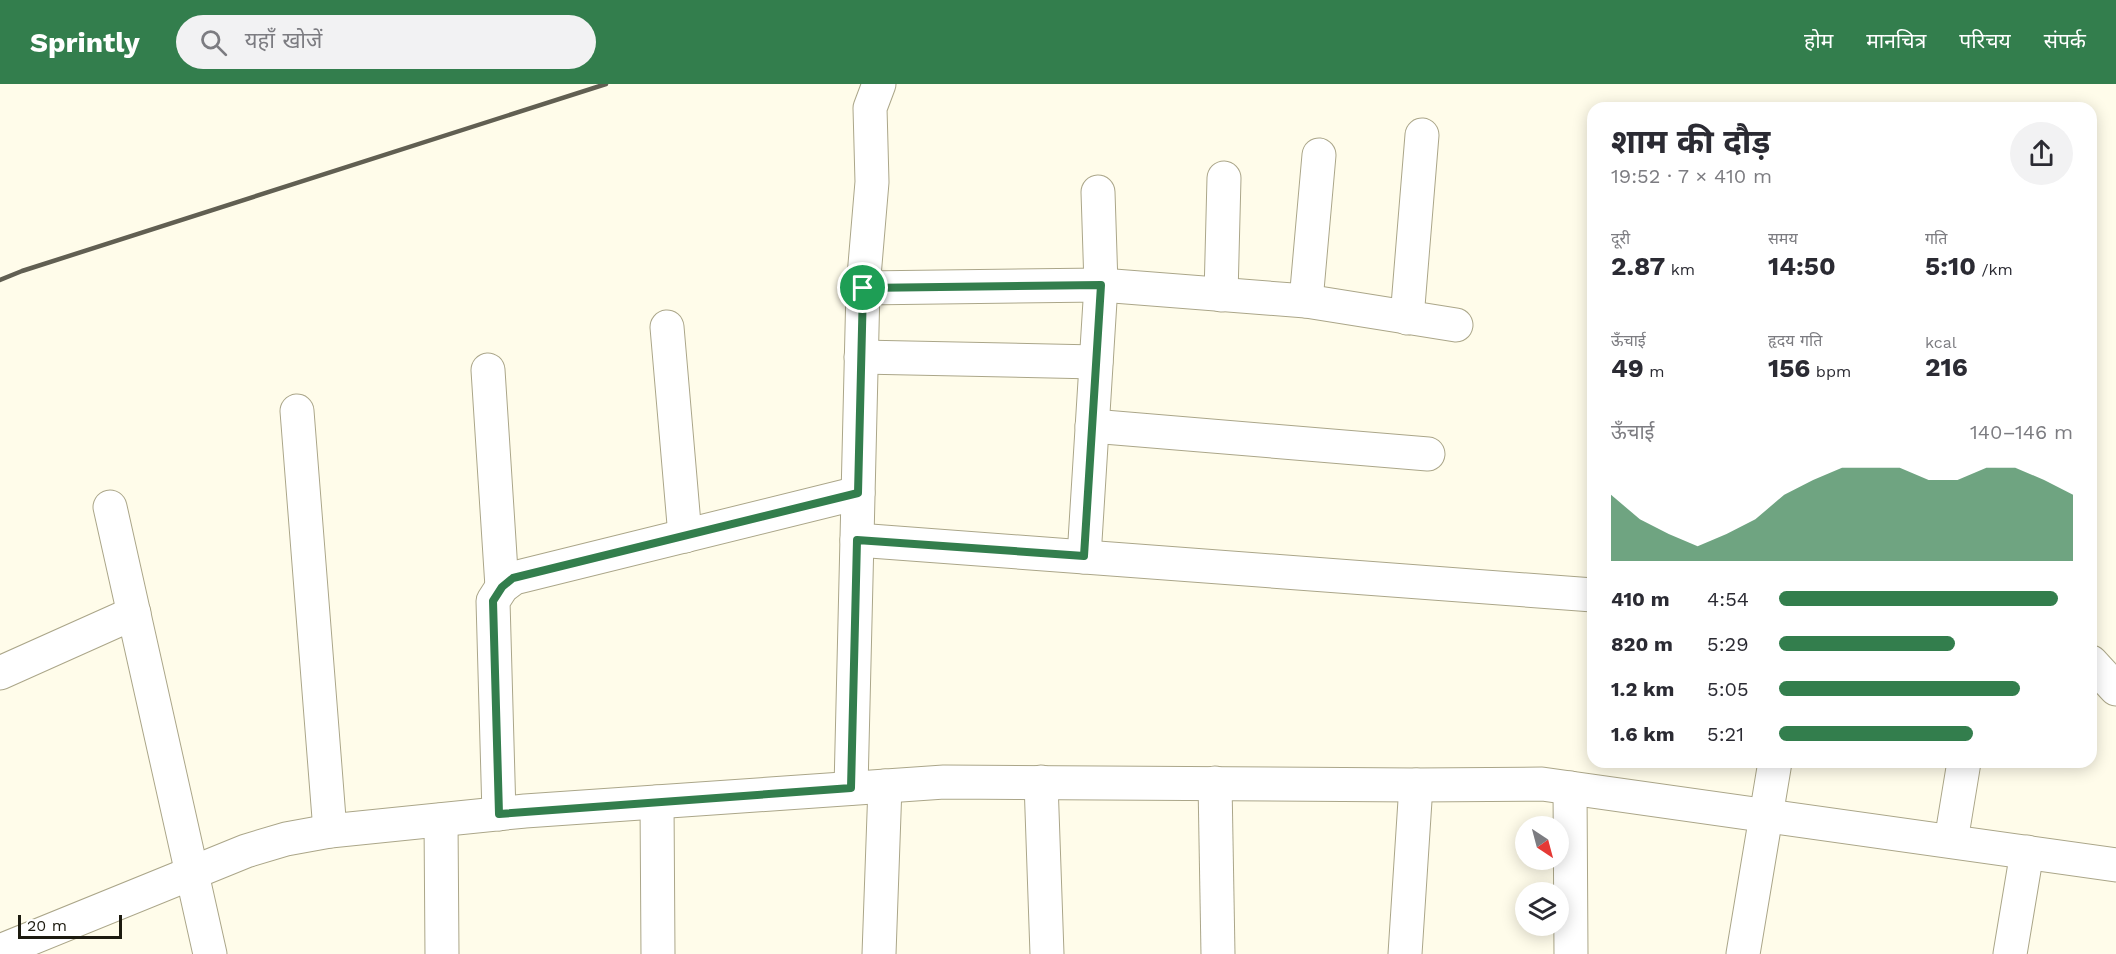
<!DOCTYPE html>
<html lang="hi">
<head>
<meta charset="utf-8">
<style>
  body { margin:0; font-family:"Work Sans","Noto Sans Devanagari",sans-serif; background:#f2f2f3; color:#2b2b33; height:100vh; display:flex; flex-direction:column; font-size:22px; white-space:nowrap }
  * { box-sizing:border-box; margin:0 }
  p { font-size:20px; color:#7c7c81 }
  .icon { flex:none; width:33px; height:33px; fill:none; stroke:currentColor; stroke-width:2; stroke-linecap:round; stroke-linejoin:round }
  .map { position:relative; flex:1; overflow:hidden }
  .side { position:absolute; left:1587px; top:18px; width:510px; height:666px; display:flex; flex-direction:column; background:#fff; border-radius:18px; box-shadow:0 3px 15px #0003 }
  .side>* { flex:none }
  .needle { width:39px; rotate:144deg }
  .tools { position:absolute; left:1515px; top:732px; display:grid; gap:12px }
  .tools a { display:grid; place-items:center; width:54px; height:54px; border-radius:50%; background:#fff; box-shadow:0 3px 15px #0003; font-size:30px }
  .scale { position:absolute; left:18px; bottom:15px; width:104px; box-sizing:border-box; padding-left:6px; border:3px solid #1c1a0f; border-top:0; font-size:16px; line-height:21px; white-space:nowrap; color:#1c1a0f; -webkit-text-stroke:4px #fff; paint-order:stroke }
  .pin { position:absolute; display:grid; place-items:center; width:51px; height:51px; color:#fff; margin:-26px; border:3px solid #fff; border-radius:50%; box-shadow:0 2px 6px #0007 }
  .round { display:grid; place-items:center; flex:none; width:63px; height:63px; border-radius:32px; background:#f2f2f3 }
  .headline { display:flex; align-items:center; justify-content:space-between; height:102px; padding:0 24px }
  h1 { font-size:33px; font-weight:700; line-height:45px }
  .figures { display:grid; grid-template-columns:repeat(3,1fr); gap:9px; height:102px; padding:6px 24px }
  .figures div { display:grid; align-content:center }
  .figures b { font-size:26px; font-weight:700 }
  .figures small { font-size:16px; font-weight:400 }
  .figures p { font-size:16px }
  .chart { height:168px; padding:12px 24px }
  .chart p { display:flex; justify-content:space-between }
  .chart svg { width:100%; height:108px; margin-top:6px; fill:#337e4d; opacity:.7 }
  ul { padding:0 24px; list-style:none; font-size:20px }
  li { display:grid; grid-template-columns:96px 72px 1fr; align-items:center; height:45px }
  li i { height:15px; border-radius:8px; background:#337e4d }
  header { display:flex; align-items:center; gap:36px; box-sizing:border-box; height:84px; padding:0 30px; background:#337e4d; color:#fff }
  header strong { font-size:28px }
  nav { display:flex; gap:33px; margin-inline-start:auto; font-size:21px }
  .search { width:420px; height:54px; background:#f2f2f3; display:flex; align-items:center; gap:15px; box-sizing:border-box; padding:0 21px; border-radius:33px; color:#7c7c81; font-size:22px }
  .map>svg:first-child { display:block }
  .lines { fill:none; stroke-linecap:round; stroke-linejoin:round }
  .minor-casing { stroke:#aba689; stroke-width:35 }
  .minor { stroke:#fff; stroke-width:33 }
  .rail { stroke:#615f52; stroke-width:4.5 }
  .route-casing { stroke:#fff; stroke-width:12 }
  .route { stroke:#337e4d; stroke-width:8 }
</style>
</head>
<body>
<header>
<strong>Sprintly</strong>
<div class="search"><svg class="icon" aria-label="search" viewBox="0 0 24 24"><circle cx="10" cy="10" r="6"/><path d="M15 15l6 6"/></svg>यहाँ खोजें</div>
<nav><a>होम</a><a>मानचित्र</a><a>परिचय</a><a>संपर्क</a></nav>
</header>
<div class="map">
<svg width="2116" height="870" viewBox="0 0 2116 870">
  <rect width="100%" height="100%" fill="#fffcea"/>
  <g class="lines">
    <defs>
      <g id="minor">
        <path d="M863,204l238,-3 205,16 150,24"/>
        <path d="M1221,211l3,-117"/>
        <path d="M1306,217l13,-146"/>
        <path d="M1407,234l15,-183"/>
        <path d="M667,243l18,209"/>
        <path d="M861,273l235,5"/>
        <path d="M488,286l14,217"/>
        <path d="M297,327l33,420"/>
        <path d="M1092,342l336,28"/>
        <path d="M110,423l100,447"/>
        <path d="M857,456l736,55"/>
        <path d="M1084,473l17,-272 -3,-93"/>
        <path d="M2091,578l25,27"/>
        <path d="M0,589l134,-60"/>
        <path d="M1041,698l6,172"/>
        <path d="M1215,699l3,171"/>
        <path d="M851,704l12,-500 9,-106 -2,-74 9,-24"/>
        <path d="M1570,704l1,166"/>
        <path d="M657,718l1,152"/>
        <path d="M499,730l-6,-213 9,-14 12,-9 344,-85"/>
        <path d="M441,736l1,134"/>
        <path d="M1951,757l13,-79"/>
        <path d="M0,867l246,-100 40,-12 44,-8 195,-20 419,-29 472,3 126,-1 574,81"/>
        <path d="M879,870l6,-168"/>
        <path d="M1405,870l11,-169"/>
        <path d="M1743,870l32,-192"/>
        <path d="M2010,870l17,-102"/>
      </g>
    </defs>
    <use href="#minor" class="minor-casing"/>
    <use href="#minor" class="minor"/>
    <path class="rail" d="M0,196l22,-9 584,-187"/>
  </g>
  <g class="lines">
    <defs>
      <path id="route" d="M1101,201l-17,271 -227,-16 -6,248 -352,26 -6,-213 9,-14 11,-9 345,-85 5,-205z"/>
    </defs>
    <use href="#route" class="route-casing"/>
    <use href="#route" class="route"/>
  </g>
</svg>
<div class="tools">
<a><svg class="needle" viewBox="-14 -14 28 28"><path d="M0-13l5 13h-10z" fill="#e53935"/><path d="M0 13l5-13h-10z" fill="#7c7c81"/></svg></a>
<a><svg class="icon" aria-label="layers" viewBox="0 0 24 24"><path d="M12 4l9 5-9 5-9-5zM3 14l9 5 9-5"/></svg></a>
</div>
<div class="scale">20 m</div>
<div class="pin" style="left:863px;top:204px;background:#1e9e55"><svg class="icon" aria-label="arrive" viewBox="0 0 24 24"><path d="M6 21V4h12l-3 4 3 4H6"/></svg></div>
<section class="side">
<div class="headline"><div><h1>शाम की दौड़</h1><p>19:52 · 7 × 410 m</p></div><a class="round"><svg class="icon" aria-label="share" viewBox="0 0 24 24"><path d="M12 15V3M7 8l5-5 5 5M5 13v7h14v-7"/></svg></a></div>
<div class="figures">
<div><p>दूरी</p><b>2.87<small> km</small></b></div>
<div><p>समय</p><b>14:50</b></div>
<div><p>गति</p><b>5:10<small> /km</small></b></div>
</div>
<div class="figures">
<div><p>ऊँचाई</p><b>49<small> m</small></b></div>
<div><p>हृदय गति</p><b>156<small> bpm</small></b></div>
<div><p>kcal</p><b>216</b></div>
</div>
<div class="chart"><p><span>ऊँचाई</span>140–146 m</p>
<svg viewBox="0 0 160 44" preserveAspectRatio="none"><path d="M0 44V17L10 27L20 33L30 38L40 33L50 27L60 17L70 11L80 6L90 6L100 6L110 11L120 11L130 6L140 6L150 11L160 17V44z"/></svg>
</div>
<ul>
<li><b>410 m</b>4:54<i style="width:95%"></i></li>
<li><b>820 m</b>5:29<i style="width:60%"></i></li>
<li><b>1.2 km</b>5:05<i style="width:82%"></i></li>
<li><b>1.6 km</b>5:21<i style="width:66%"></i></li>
</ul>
</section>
</div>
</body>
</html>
